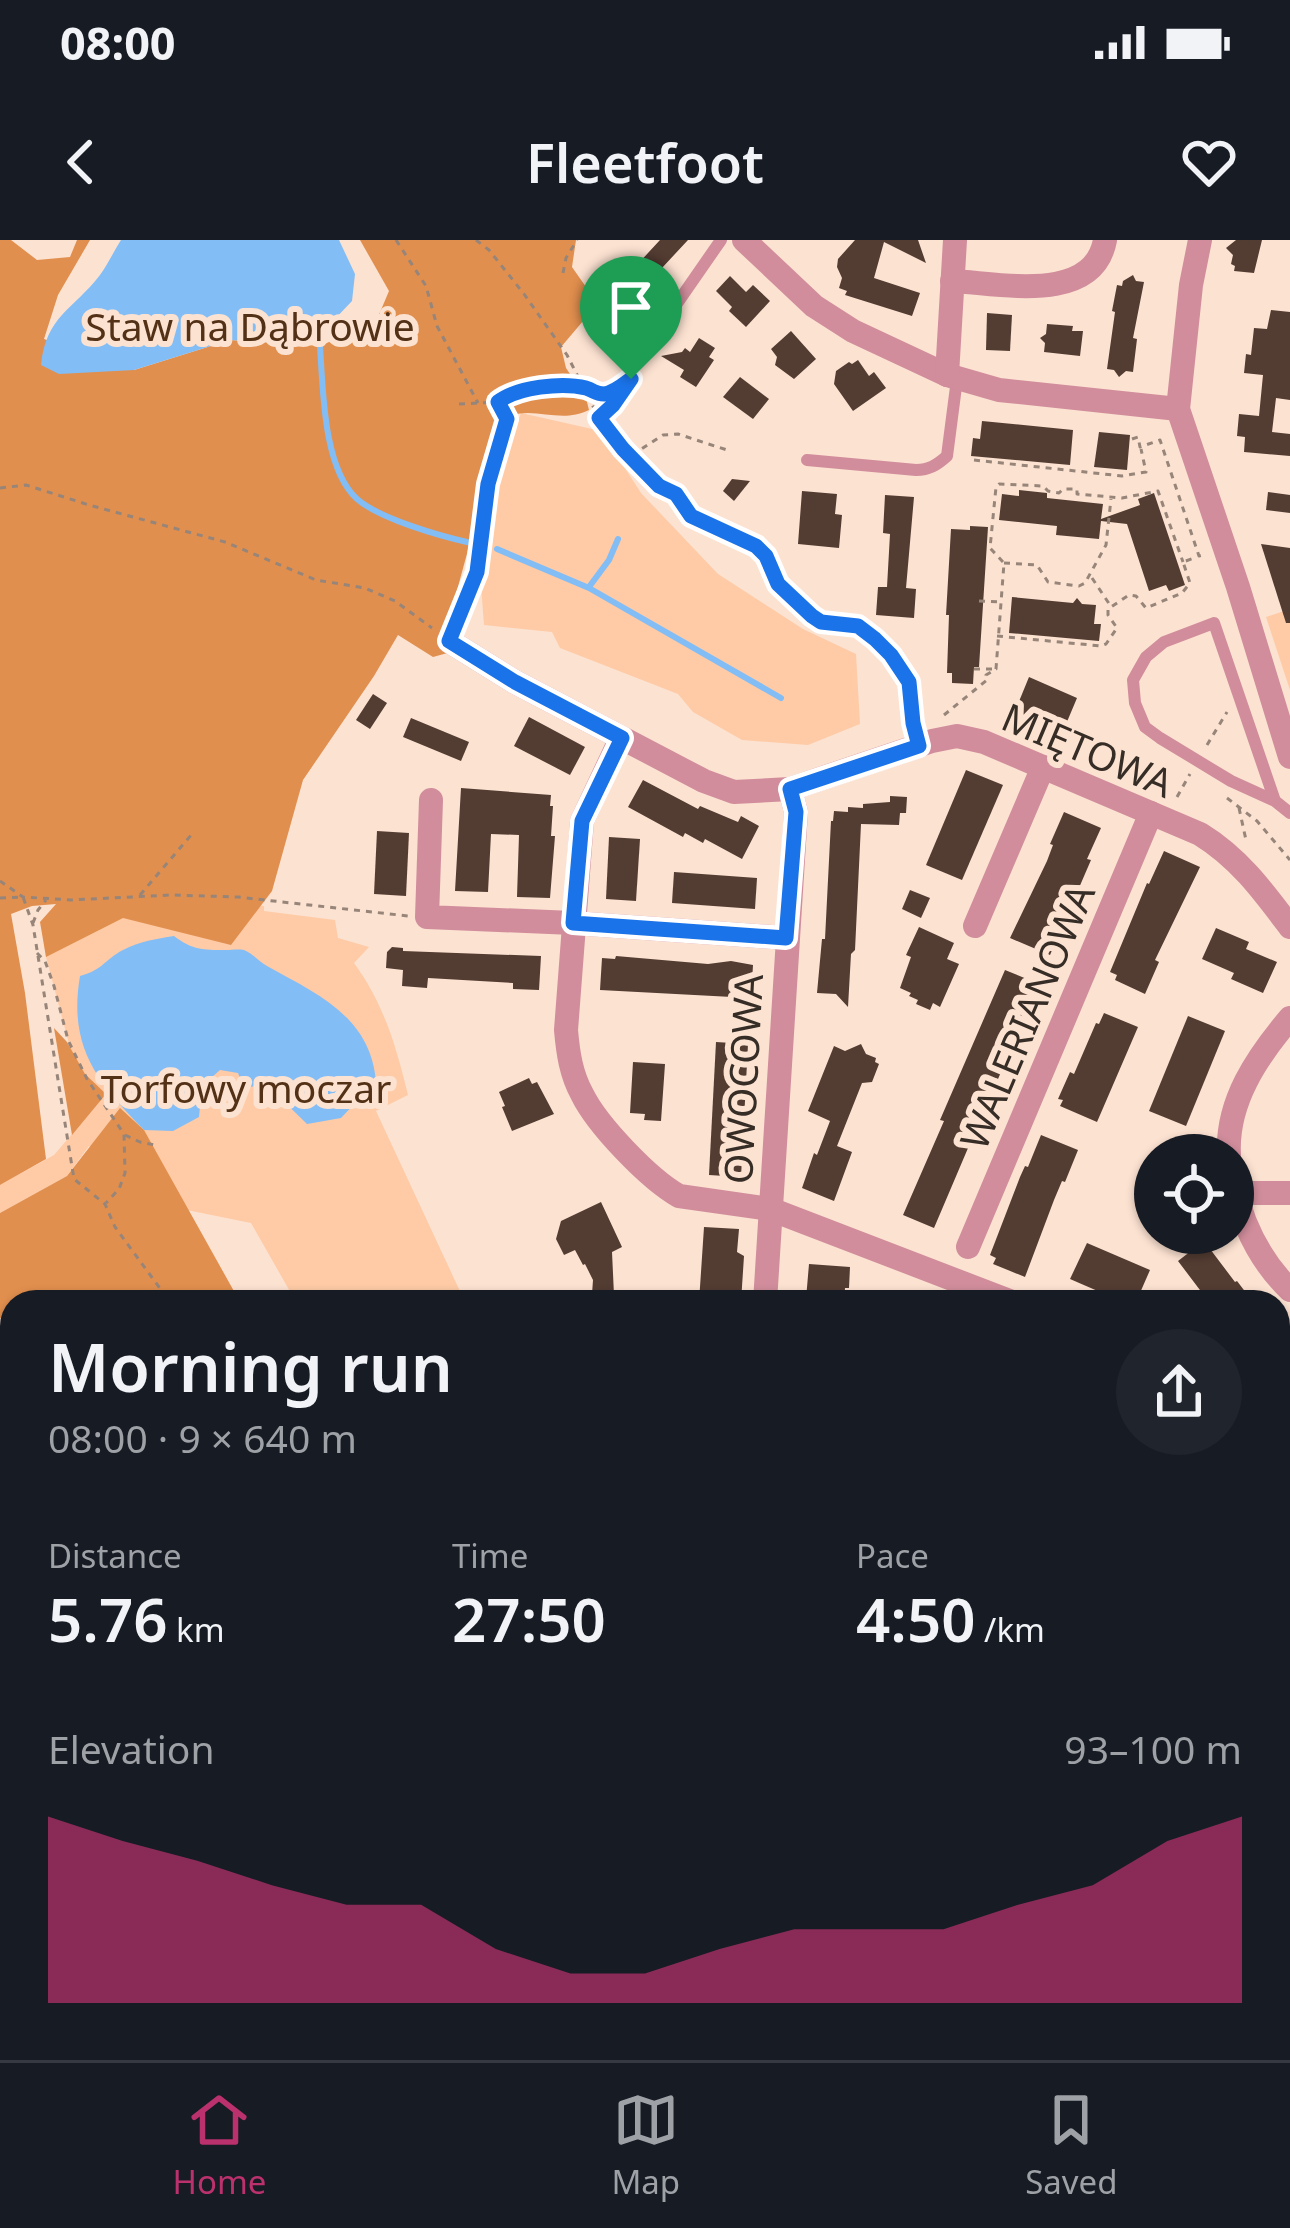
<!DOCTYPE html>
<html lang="en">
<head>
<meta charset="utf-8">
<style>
  body { margin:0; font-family:"Noto Sans",sans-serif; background:#20242c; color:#f1f3f6; height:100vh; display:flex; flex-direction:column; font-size:45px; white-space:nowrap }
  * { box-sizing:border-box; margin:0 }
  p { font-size:39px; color:#9ea1a6 }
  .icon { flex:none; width:66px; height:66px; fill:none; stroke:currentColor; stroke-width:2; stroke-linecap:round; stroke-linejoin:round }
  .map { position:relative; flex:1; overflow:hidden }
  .panel { position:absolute; left:0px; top:1050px; width:1290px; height:771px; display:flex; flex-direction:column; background:#171b24; border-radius:36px 36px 0 0; box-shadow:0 3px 9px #0004 }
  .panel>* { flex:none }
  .fabs { position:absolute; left:1134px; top:894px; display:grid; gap:24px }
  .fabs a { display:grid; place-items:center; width:120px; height:120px; border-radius:50%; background:#171b24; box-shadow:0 3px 9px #0004; font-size:60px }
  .pin { position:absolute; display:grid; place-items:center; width:102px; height:102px; color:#fff; margin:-123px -51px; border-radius:50% 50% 50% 0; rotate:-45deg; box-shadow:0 0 12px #0007 }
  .pin .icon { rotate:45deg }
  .round { display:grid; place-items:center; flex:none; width:126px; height:126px; border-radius:63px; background:#20242c }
  .summary { display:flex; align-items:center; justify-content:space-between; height:204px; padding:0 48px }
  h1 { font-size:66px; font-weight:600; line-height:90px }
  .metrics { display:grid; grid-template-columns:repeat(3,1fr); gap:18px; height:204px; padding:12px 48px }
  .metrics div { display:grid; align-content:center }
  .metrics b { font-size:60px; font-weight:600 }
  .metrics small { font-size:33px; font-weight:400 }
  .metrics p { font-size:33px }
  .chart { height:336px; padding:24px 48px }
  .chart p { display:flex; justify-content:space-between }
  .chart svg { width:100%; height:216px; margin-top:12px; fill:#bb316d; opacity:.7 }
  .status { display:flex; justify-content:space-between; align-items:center; height:84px; padding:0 60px; background:#171b24; direction:ltr }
  .status svg { height:33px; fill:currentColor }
  header { display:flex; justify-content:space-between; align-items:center; height:156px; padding:0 48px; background:#171b24; font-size:54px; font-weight:600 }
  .tab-bar { display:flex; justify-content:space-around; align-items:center; height:168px; border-top:3px solid #363941; background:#171b24; font-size:33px; color:#9ea1a6 }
  .tab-bar a { display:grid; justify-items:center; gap:6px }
  .tab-bar .on { color:#bb316d }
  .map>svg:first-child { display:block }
  .green { fill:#fecba6 }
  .forest { fill:#e18f4e }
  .water { fill:#82bdf6 }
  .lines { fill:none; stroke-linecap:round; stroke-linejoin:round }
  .stream { stroke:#82bdf6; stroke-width:6 }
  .building { fill:#533c32 }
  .path { stroke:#978579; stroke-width:3; stroke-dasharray:6 6; stroke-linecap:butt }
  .lane { stroke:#d18d9c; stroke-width:12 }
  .street { stroke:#d18d9c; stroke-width:24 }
  .route-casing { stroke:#fff; stroke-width:24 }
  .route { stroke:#1a73e8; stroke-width:15 }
  .labels { text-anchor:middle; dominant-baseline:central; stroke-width:12; stroke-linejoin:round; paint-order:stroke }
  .park-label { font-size:39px; fill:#533116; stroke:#fce2d1 }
  .street-label { font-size:39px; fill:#372d27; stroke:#fce2d1 }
</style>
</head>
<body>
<div class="status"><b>08:00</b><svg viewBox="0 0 49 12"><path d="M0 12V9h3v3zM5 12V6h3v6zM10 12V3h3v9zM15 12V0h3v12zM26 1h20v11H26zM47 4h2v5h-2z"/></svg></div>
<header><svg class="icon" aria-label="back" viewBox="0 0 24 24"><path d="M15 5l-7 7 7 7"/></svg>Fleetfoot<svg class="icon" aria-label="heart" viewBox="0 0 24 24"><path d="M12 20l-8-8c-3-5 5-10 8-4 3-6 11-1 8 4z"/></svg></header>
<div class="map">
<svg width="1290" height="1820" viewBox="0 0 1290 1820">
  <rect width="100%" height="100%" fill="#fce2d1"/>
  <g class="green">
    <path d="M521,173l80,18 40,62 77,81 85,55 53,25 4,70 -52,21 -66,-5 -49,-28 -15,-18 -118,-46 -8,-16 -68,-7 -7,-92z"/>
    <path d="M1290,369v81l-24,-73z"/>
    <path d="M143,660l121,6v5l71,9 3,18 31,9 -15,16c30,41 42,83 54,132l-32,16 89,191h-169l-45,-79 -79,-16 -83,-61 -22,30 -67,37v-28l54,-30 41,-48 -14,-18 -35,-132 -5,-35z"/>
    <path d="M0,1344l12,3v441l-12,-8z"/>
    <path d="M46,1809h179v11h-162z"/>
    <path d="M407,1809h62l2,11h-62z"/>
  </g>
  <g class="forest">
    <path d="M0,0h11l26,20 33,-3 7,-17h13l-32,55 -14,44 90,31 96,-30 91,6 57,-29 11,-26 -29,-51h216l-4,27 14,20 3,27 -28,33 5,21 20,30 3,12c-31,15 -55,-6 -85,8l-54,198 1,36 -18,5 -35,-22 -24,41 -71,104 -31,111 -41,54 -108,-27 -77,39 -6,-35 16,-18 -24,2 -21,8 14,79 21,166 -46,26z"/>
    <path d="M54,788l13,14 18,32 21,20 -34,41z"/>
    <path d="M120,868l24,22 96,172h-228v14l-12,2v-105l67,-37z"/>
    <path d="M1278,1587l12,2v231h-478l1,-11h465z"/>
    <path d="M0,1780l12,8v21h34l17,11h-63z"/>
    <path d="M308,1809h99l2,11h-100z"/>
  </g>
  <g class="water">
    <path d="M121,0h218l16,34 -3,27 -20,21 -31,22 -71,-4 -96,30 -75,4 -18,-9c5,-49 32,-55 59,-90 8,-11 14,-24 21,-35z"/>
    <path d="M174,696c18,14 29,14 51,14 7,0 13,-1 19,0 8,3 16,12 23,16 50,28 103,50 109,115l-35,37 -34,6 -42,-41 -21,6 -6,-16 -18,-3 -18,16 -3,31 -26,14 -29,-1c-47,-48 -76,-83 -64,-154 23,-6 24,-16 43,-26 17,-9 33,-11 51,-14z"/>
    <path d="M12,1093v225l-12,-6v-218z"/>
  </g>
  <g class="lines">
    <g class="stream">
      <path d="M320,106c3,43 3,122 37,153 23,20 83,37 114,44"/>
      <path d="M497,309l92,39 192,110"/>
      <path d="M589,347l20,-27 9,-21"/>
    </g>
  </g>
  <g class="building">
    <path d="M660,0h28l-27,29 6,6 -22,23 -21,-19z"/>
    <path d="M855,0h63l8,23 -42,-21 -10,36 46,15 -8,23 -67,-21 2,-4 -8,-3 3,-10 -5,-11 1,-8z"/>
    <path d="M1236,0h26l-8,33 -20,-2 1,-5 -4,-2 2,-9 -7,-7z"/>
    <path d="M1133,35l3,6 8,1 -11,56 4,1 -4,33 -7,-1 -7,6 -5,-7 -7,-1 8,-57 -3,-1 5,-26 5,1 1,-5z"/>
    <path d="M730,36l16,16 7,-7 17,16 -24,26 -17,-16 3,-4 -16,-16z"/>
    <path d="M1271,70l19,2v88l-14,-2 -4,34 18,2v22l-46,-4 1,-15 -8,-1 2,-22 20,2 4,-41 -19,-2 2,-19 5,1 3,-27 13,1z"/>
    <path d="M987,73l25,2 -2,36 -24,-1z"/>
    <path d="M1047,84l26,2 -1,5h11l-3,25 -36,-4 1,-9 -5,-5 6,-4z"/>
    <path d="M791,91l25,28 -22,20 -19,-14 2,-8 -6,-8z"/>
    <path d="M699,98l16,10 -6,9 5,3 -18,27 -16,-10 4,-7 -23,-14 21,-4 3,-4 5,4z"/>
    <path d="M858,120l11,16 5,-4 12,16 -33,23 -19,-27 2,-13 13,-9 3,2z"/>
    <path d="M740,137l29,22 -16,20 -30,-22z"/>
    <path d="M982,181l91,9 -3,35 -99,-9 2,-18 7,1z"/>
    <path d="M1099,192l31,3 -3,35 -33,-3z"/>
    <path d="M732,239l18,2 -16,20 -11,-10z"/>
    <path d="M1019,250l28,3v5l56,6 -2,15 39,-14 -2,-6 16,-6 31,92 -16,6 -3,-6 -17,6 -22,-67 -26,-3 -2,18 -43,-4 1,-9 -58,-6 3,-26 17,2z"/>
    <path d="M802,251l35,3 -2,20 7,1 -3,33 -41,-4z"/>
    <path d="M1268,252l22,3v18l-24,-3z"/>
    <path d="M885,255l29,2 -8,91 10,1 -2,29 -38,-3 2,-28h9l3,-53 -7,-1z"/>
    <path d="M970,286l18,1 -9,140h-5l-1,17 -21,-1v-10h-5l2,-58h-3l5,-86 19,1z"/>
    <path d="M1261,304l29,4v75h-4z"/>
    <path d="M1012,357l61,6 4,-5 5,6 14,1 -2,19h7l-2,17 -90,-8z"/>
    <path d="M1029,437l48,21 -16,38 -6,-2 -3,5 -41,-18z"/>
    <path d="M373,454l14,9 -17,26 -14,-9z"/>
    <path d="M529,477l56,30 -15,28 -56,-29z"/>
    <path d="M411,478l58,24 -8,19 -58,-24z"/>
    <path d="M966,530l37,15 -41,95 -36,-15z"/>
    <path d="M643,540l55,29 2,-3 38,16 3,-6 18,10 -17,33 -37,-20 -2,4 -18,-10 -2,4 -55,-30z"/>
    <path d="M461,548l90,7 -1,11h3l-2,30h4l-5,62 -33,-1 2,-62 -28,-1 -3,58 -33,-1z"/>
    <path d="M890,556l17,1 -1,16h-6l-1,12 -38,-1 -6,126 -4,4 -3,53 -12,-13 -19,-1 5,-54h3l6,-118h2l1,-10 14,1v-5l15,1v-4l27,-2z"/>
    <path d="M1064,572l37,16 -14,31 4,1 -41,95 -40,-17 37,-77 6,-16 -3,-1z"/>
    <path d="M377,591l32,2 -3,63 -32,-2z"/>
    <path d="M609,597l31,2 -4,62 -30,-2z"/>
    <path d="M1164,611l36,16 -45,93 4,2 -14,32 -30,-14 2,-5 -7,-3 37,-89 2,1z"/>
    <path d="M674,632l83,6 -2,31 -83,-6z"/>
    <path d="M910,650l20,8 -9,20 -19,-9z"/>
    <path d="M919,687l35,16 -7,16 12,5 -19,43 -7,-4 -3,7 -14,-6 2,-4 -9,-4 2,-3 -11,-5 11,-31 -5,-2z"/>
    <path d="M1216,688l33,14 -3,7 31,13 -14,31 -32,-14 3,-6 -32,-14z"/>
    <path d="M392,707l11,1v3l138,5 -2,34 -26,-1v-6l-85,-5 -1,10 -25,-2 1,-16 -17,-2 1,-16z"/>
    <path d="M616,716l92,8 23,-3 22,4 -2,33 -151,-8 2,-32 13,1z"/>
    <path d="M1005,730l34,14 -41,95 -3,-1 -24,54 3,2 -40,94 -31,-13 41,-94 -4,-1z"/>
    <path d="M1104,773l34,14 -41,95 -37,-16 3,-6 -5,-1 12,-27 4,2 22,-51 3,1z"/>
    <path d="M1188,776l37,15 -39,95 -37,-15z"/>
    <path d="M716,802l32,2 -7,133 -32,-2z"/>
    <path d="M861,804l5,10 10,4 -1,4 4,2 -7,18 -10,1 -25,63 15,6 -18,49 -32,-13 12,-35 3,2 13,-34 -22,-10 26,-65 11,5z"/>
    <path d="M633,822l32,2 -4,57 -17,-1 1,-6 -15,-1z"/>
    <path d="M529,838l3,6 5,-2 17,32 -42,17 -10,-24 3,-1 -6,-14z"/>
    <path d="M1041,895l37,15 -13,32 -3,-1 -8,19 -29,77 -32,-13 3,-6 -6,-3 30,-78 5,-11 3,1z"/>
    <path d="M601,962l21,45 -10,5 2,43 -22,-1 1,-14 -8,-16 -2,1 -8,-15 -11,5 -8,-16 5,-18z"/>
    <path d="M704,987l35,2 -2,23 7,4 -3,46h-42z"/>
    <path d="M1204,1001l31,41 2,-1 16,21h-44l-31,-41z"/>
    <path d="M1087,1003l63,27 -14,32h-13l-53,-23z"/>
    <path d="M809,1024l41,3 -1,21h-4l-1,14h-34l-4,-3z"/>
  </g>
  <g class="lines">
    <g class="path">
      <path d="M396,0l30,46 11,40 41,77"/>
      <path d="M476,0l13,10 35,44 43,61 32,63 25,31 35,37 17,8 15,22 65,30 10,10 12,28 34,32 9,6 37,4 17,13 16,16 18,27 4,39"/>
      <path d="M563,33l3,-15 11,-18"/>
      <path d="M459,164l39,-2 9,-8 28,-8 42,1 24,8 13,-4 17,-12 23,-38"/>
      <path d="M599,178l14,-13 17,-24"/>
      <path d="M1132,199l6,-2 2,10 20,-7 39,116 4,-1"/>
      <path d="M632,215l31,-20 15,-1 49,16"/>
      <path d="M974,220l148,16 24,-4 -5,-23"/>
      <path d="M0,248l26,-3 63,20 136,37 91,38 49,8 30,13 37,27"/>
      <path d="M1004,323l33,2 11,17 31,4 6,-3 21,-38 5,-46"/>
      <path d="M1092,338l18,27"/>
      <path d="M979,361l21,1"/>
      <path d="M460,379l17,-48 11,-87 19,-65 -9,-17"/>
      <path d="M997,396l104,10 5,-2 11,-16 -9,-13v-6l21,-14 7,1 10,12 36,-15 8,-10 -7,-21 14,-5"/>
      <path d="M974,429h22"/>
      <path d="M944,475l43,-35 -1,-5 10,-6 8,-106 -14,-15 6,-61 3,-3 44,2 5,5 11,2 4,-4h14v5l45,4 36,-7 25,71"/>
      <path d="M1207,505l20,-33"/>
      <path d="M1177,557l13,-23"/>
      <path d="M1227,558l30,23 33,39"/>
      <path d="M1239,568l7,32"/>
      <path d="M0,641l23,16 48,3 100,-5 67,2 170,19"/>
      <path d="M140,655l52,-61"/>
      <path d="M0,658l23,-1 10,28 41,254 31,25 10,23 55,75"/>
      <path d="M33,683l5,-13 8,-10"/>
      <path d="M37,713l8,8 9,25 14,54 19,39 37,55 1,39 -6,16 -13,14"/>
      <path d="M125,895l15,7 15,3"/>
      <path d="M1278,1639l12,-1"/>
      <path d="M1278,1760l12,4"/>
      <path d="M0,1774l12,8"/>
      <path d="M60,1809l20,11"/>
      <path d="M391,1809l1,11"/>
      <path d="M910,1809l8,11"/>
      <path d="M169,1820l2,-11"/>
      <path d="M806,1820l1,-11"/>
      <path d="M1163,1820l6,-11"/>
    </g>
    <g class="lane">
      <path d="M662,85l59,-85"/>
      <path d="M807,220l109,10c13,0 21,-5 31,-14l10,-77"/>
      <path d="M1275,561l-61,-178 -50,19 -18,15 -13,23 2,23 10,24 15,11 71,43 44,20 15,12"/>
      <path d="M486,1809l2,11"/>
    </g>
    <g class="street">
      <path d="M744,0l70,66 39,25 94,44 52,15 179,19"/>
      <path d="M1200,0l-9,45 -13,124 60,178 52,170"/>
      <path d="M952,41c47,2 141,24 153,-41"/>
      <path d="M947,135l8,-135"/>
      <path d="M449,401l66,41 189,99 30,11 56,-3 142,-48 25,-5 27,6 216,92c39,24 63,57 90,93"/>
      <path d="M621,498l-39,83 -16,209c2,23 5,44 16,64 15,31 67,85 97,102l91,13 242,93"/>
      <path d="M431,560l-4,117 146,6 213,15"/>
      <path d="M975,686l68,-159"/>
      <path d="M1229,915c-3,-53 28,-98 61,-137"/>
      <path d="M1233,942c9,42 26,78 57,108"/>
      <path d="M1235,953h55"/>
      <path d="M968,1007l183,-434"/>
      <path d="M765,1062l31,-490 -6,-23"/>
      <path d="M1278,1116l12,2"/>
      <path d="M656,1820l1,-11"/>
    </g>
  </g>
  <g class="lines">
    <defs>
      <path id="route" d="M631,139l-18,26 -14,13 24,31 36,37 17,8 15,22 65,30 10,10 12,28 34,32 9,6 37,4 17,13 16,16 18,27 4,41 6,23 -129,43 6,23 -10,126 -213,-15 9,-102 40,-83 -107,-56 -66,-41 28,-69 11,-88 19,-65 -9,-17c19,-15 64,-20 88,-14 9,3 9,6 18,6 10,-1 19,-9 27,-15z"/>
    </defs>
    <use href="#route" class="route-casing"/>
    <use href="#route" class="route"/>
  </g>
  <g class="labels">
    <g class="park-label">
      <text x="250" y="85">Staw na Dąbrowie</text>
      <text x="246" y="847">Torfowy moczar</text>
    </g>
    <g class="street-label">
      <text transform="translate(1088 509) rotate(23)">MIĘTOWA</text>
      <text transform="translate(1026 776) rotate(-67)">WALERIANOWA</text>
      <text transform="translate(742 839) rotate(-87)">OWOCOWA</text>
    </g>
  </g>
</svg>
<div class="fabs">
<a><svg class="icon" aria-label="locate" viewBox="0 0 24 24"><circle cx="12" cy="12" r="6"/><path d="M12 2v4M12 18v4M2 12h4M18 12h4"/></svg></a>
</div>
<div class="pin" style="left:631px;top:139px;background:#1e9e55"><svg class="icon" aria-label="arrive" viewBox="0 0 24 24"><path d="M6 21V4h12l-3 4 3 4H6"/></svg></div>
<section class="panel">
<div class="summary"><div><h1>Morning run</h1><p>08:00 · 9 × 640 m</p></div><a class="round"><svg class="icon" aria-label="share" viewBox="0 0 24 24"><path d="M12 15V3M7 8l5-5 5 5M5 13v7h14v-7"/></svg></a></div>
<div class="metrics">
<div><p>Distance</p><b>5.76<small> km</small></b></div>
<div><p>Time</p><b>27:50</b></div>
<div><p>Pace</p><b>4:50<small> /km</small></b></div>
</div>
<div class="chart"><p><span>Elevation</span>93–100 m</p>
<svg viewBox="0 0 160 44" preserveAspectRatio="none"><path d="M0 44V6L10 11L20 15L30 20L40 24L50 24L60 33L70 38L80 38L90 33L100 29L110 29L120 29L130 24L140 20L150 11L160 6V44z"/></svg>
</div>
</section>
</div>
<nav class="tab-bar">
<a class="on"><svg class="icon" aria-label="home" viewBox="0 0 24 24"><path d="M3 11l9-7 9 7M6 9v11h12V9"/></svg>Home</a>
<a><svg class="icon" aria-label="map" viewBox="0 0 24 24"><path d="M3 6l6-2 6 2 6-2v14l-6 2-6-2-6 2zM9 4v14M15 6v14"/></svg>Map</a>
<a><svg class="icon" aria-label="saved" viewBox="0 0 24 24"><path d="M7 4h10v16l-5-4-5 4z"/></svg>Saved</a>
</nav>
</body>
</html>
